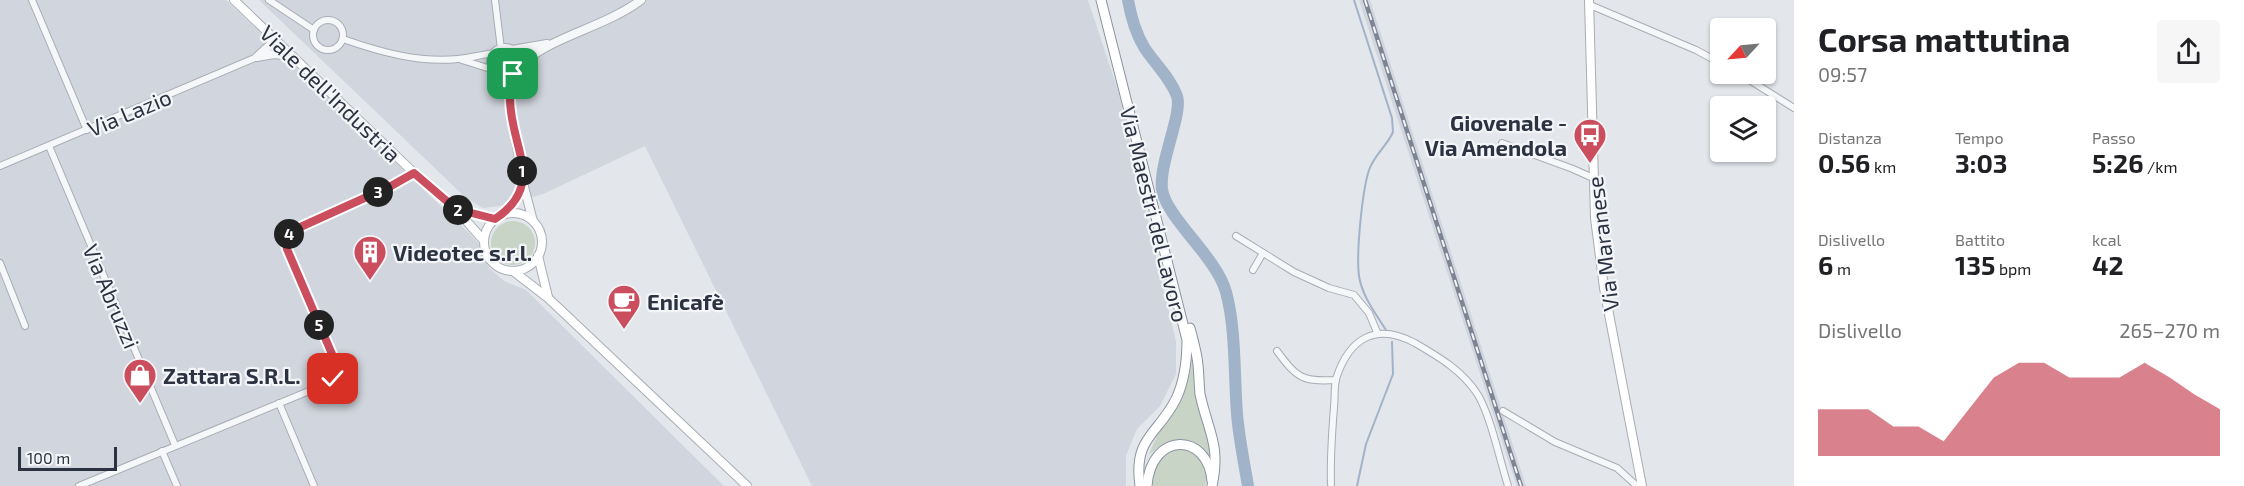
<!DOCTYPE html>
<html lang="it">
<head>
<meta charset="utf-8">
<style>
  body { margin:0; font-family:"Exo 2",sans-serif; background:#f6f6f6; color:#202124; height:100vh; display:flex; flex-direction:column; font-size:22px; white-space:nowrap }
  * { box-sizing:border-box; margin:0 }
  p { font-size:20px; color:#757577 }
  .icon { flex:none; width:33px; height:33px; fill:none; stroke:currentColor; stroke-width:2; stroke-linecap:round; stroke-linejoin:round }
  .map { position:relative; flex:1; overflow:hidden }
  .sheet { display:flex; flex-direction:column; background:#fff; width:450px }
  .sheet>* { flex:none }
  .needle { width:39px; rotate:244deg }
  .tools { position:absolute; left:1710px; top:18px; display:grid; gap:12px }
  .tools a { display:grid; place-items:center; width:66px; height:66px; border-radius:6px; background:#fff; box-shadow:0 2px 4px #0004; font-size:30px }
  .scale { position:absolute; left:18px; bottom:15px; width:99px; box-sizing:border-box; padding-left:6px; border:3px solid #2b3342; border-top:0; font-size:16px; line-height:21px; white-space:nowrap; color:#2b3342; -webkit-text-stroke:4px #f3f5f8; paint-order:stroke }
  .pin { position:absolute; display:grid; place-items:center; width:51px; height:51px; color:#fff; margin:-26px; border-radius:12px; box-shadow:0 3px 9px #0006 }
  .km { position:absolute; width:30px; height:30px; margin:-15px; border-radius:50%; background:#222; color:#fff; font-size:16px; line-height:30px; text-align:center }
  .round { display:grid; place-items:center; flex:none; width:63px; height:63px; border-radius:6px; background:#f6f6f6 }
  .headline { display:flex; align-items:center; justify-content:space-between; height:102px; padding:0 24px }
  h1 { font-size:33px; font-weight:700; line-height:45px }
  .metrics { display:grid; grid-template-columns:repeat(3,1fr); gap:9px; height:102px; padding:6px 24px }
  .metrics div { display:grid; align-content:center }
  .metrics b { font-size:26px; font-weight:700 }
  .metrics small { font-size:16px; font-weight:400 }
  .metrics p { font-size:16px }
  .chart { height:168px; padding:12px 24px }
  .chart p { display:flex; justify-content:space-between }
  .chart svg { width:100%; height:108px; margin-top:6px; fill:#ca4e5e; opacity:.7 }
  main { display:flex; flex:1; min-height:0 }
  .map>svg:first-child { display:block }
  .built { fill:#d1d5dd }
  .green { fill:#c8d4c5 }
  .lines { fill:none; stroke-linecap:round; stroke-linejoin:round }
  .stream { stroke:#a0b3c9; stroke-width:2 }
  .river { stroke:#a0b3c9; stroke-width:12 }
  .minor-casing { stroke:#a8adb5; stroke-width:8 }
  .tertiary-casing { stroke:#a8adb5; stroke-width:10 }
  .secondary-casing { stroke:#a8adb5; stroke-width:10 }
  .trunk-casing { stroke:#8b93a1; stroke-width:11 }
  .minor { stroke:#f6f7f9; stroke-width:6 }
  .tertiary { stroke:#f6f7f9; stroke-width:8 }
  .secondary { stroke:#fff; stroke-width:8 }
  .trunk { stroke:#fff; stroke-width:9 }
  .rail-casing { stroke:#7d8594; stroke-width:4.5 }
  .rail { stroke:#f3f5f8; stroke-width:2; stroke-dasharray:7; stroke-linecap:butt }
  .route-casing { stroke:#fff; stroke-width:12 }
  .route { stroke:#ca4e5e; stroke-width:8 }
  .labels { text-anchor:middle; dominant-baseline:central; stroke-width:4.5; stroke-linejoin:round; paint-order:stroke }
  .street-label { font-size:22px; fill:#2b3342; stroke:#f3f5f8 }
  .poi-label { font-size:22px; font-weight:bold; fill:#2b3342; stroke:#f3f5f8; text-anchor:start }
</style>
</head>
<body>
<main>
<div class="map">
<svg width="1794" height="486" viewBox="0 0 1794 486">
  <rect width="100%" height="100%" fill="#e3e6eb"/>
  <g class="built">
    <path d="M0,0h226l246,236 10,12 7,20 15,13 22,9 198,196h-724z"/>
    <path d="M259,0h829l31,94 57,248v32l-16,32 -23,23 -11,27v30h-314l-167,-340 -102,48 -43,12 -17,2 -18,-11z"/>
    <path d="M1359,0h11l156,486h-9l-9,-26z"/>
  </g>
  <g class="green">
    <circle cx="513" cy="243" r="22"/>
    <path d="M1192,350l19,91 2,22c-20,-25 -39,-31 -64,-8 15,-43 43,-54 43,-105z"/>
    <path d="M1182,448c18,6 28,19 23,38h-52c-3,-20 9,-36 29,-38z"/>
  </g>
  <g class="lines">
    <g class="stream">
      <path d="M1354,0l38,118 1,14c-6,14 -19,23 -24,38 -7,22 -13,84 -10,106 3,20 17,38 27,54"/>
      <path d="M1357,486l9,-42 27,-70 -1,-32"/>
    </g>
    <path class="river" d="M1128,0c3,17 7,32 16,47 10,16 26,30 33,49 6,17 -18,66 -15,93 4,29 54,67 64,103 10,36 8,84 11,122 2,24 7,48 11,72"/>
    <defs>
      <g id="minor">
        <path d="M32,0l55,130"/>
        <path d="M269,0l45,30"/>
        <path d="M495,0l6,49"/>
        <path d="M1590,5l106,45 24,13"/>
        <circle cx="328" cy="35" r="15"/>
        <path d="M343,39c37,13 76,24 115,20 13,-1 25,-5 38,-6"/>
        <path d="M462,60l32,10"/>
        <path d="M1740,74l54,34"/>
        <path d="M1502,143l71,26 20,9"/>
        <path d="M49,146l126,299"/>
        <path d="M0,166l257,-109"/>
        <path d="M1236,236l58,36 35,16 25,7 15,18 8,19"/>
        <path d="M0,263l25,63"/>
        <path d="M1253,270l10,-17"/>
        <path d="M1277,351c20,27 25,31 59,29"/>
        <path d="M279,403l35,83"/>
        <path d="M1503,411l52,31 62,26 20,18"/>
        <path d="M162,451l15,35"/>
        <path d="M1331,484c-1,-26 1,-51 3,-77 1,-9 0,-19 2,-28 13,-41 40,-57 79,-36 24,14 48,28 63,52 13,22 22,66 30,91"/>
        <path d="M79,486l247,-102 7,-5 4,-11 -50,-119c-3,-10 0,-15 9,-20l95,-43 23,-13"/>
      </g>
      <g id="tertiary">
        <circle cx="505" cy="62" r="14"/>
        <path d="M512,50l35,-6"/>
        <path d="M258,56l12,-11 3,-8"/>
        <path d="M257,57l17,-3 18,2"/>
        <path d="M518,67c34,-32 84,-38 123,-67"/>
        <path d="M500,75l9,23 14,85 10,38"/>
        <path d="M510,97l3,-23"/>
        <path d="M505,214l13,-17 5,-12"/>
      </g>
      <g id="secondary">
        <path d="M234,0l180,173 42,36 28,32"/>
        <path d="M1589,0l6,218 9,70 38,198"/>
        <path d="M458,209l37,10"/>
        <circle cx="513" cy="242" r="29"/>
        <path d="M538,256l10,41"/>
        <path d="M513,271l35,27 199,188"/>
      </g>
      <g id="trunk">
        <path d="M1101,0l86,340c0,21 -2,40 -11,59 -18,36 -43,38 -36,87"/>
        <path d="M1190,328c3,12 7,25 8,37 1,10 1,19 2,29 8,38 21,50 12,92"/>
        <path d="M1147,486c4,-55 61,-54 65,-5"/>
      </g>
    </defs>
    <use href="#minor" class="minor-casing"/>
    <use href="#tertiary" class="tertiary-casing"/>
    <use href="#secondary" class="secondary-casing"/>
    <use href="#trunk" class="trunk-casing"/>
    <use href="#minor" class="minor"/>
    <use href="#tertiary" class="tertiary"/>
    <use href="#secondary" class="secondary"/>
    <use href="#trunk" class="trunk"/>
    <defs>
      <path id="rail" d="M1365,0l156,486"/>
    </defs>
    <use href="#rail" class="rail-casing"/>
    <use href="#rail" class="rail"/>
  </g>
  <g class="lines">
    <defs>
      <path id="route" d="M333,379l5,-11 -51,-119c-3,-10 0,-15 9,-20l95,-43 23,-13 42,36 39,10c53,-35 14,-73 15,-122 0,-8 2,-16 3,-23"/>
    </defs>
    <use href="#route" class="route-casing"/>
    <use href="#route" class="route"/>
  </g>
  <defs>
    <symbol id="bus-pin" viewBox="-11 -11 22 30"><path d="M0 17L-7.5 6A9.5 9.5 0 1 1 7.5 6Z" fill="#ca4e5e" stroke="#f3f5f8"/><path d="M-5-6H5V4H4V6H2V4H-2V6H-4V4H-5ZM-3.5-4V0h7V-4ZM-3.5 1.2v1.5H-2V1.2ZM2 1.2v1.5H3.5V1.2Z" fill="#fff"/></symbol>
    <symbol id="building-pin" viewBox="-11 -11 22 30"><path d="M0 17L-7.5 6A9.5 9.5 0 1 1 7.5 6Z" fill="#ca4e5e" stroke="#f3f5f8"/><path d="M-4-6H4V6H1V3H-1V6H-4ZM-2.5-4.3h1.7v1.8h-1.7ZM.8-4.3h1.7v1.8H.8ZM-2.5-1h1.7V.8h-1.7ZM.8-1h1.7V.8H.8Z" fill="#fff"/></symbol>
    <symbol id="cafe-pin" viewBox="-11 -11 22 30"><path d="M0 17L-7.5 6A9.5 9.5 0 1 1 7.5 6Z" fill="#ca4e5e" stroke="#f3f5f8"/><path d="M-5.5-4.5H6V0H3Q3 3.5 0 3.5H-2.5Q-5.5 3.5-5.5 0ZM3-3.2v2h1.7v-2ZM-6 4.5H4V6H-6Z" fill="#fff"/></symbol>
    <symbol id="shop-pin" viewBox="-11 -11 22 30"><path d="M0 17L-7.5 6A9.5 9.5 0 1 1 7.5 6Z" fill="#ca4e5e" stroke="#f3f5f8"/><path d="M-5-2.5h2.3a2.7 3.5 0 0 1 5.4 0H5L5.5 6h-11ZM-1.5-2.5h3a1.5 2.3 0 0 0-3 0Z" fill="#fff"/></symbol>
  </defs>
  <g fill-rule="evenodd">
    <use href="#bus-pin" x="1571" y="116" width="38" height="52"/>
    <use href="#building-pin" x="351" y="233" width="38" height="52"/>
    <use href="#cafe-pin" x="605" y="282" width="38" height="52"/>
    <use href="#shop-pin" x="121" y="356" width="38" height="52"/>
  </g>
  <g class="labels">
    <g class="street-label">
      <text transform="translate(331 93) rotate(44)">Viale dell'Industria</text>
      <text transform="translate(129 112) rotate(-23)">Via Lazio</text>
      <text transform="translate(1155 214) rotate(76)">Via Maestri del Lavoro</text>
      <text transform="translate(1602 244) rotate(-97)">Via Maranese</text>
      <text transform="translate(112 296) rotate(67)">Via Abruzzi</text>
    </g>
    <g class="poi-label">
      <text x="1567" y="122" text-anchor="end">Giovenale -<tspan x="1567" dy="25">Via Amendola</tspan></text>
      <text x="393" y="252">Videotec s.r.l.</text>
      <text x="647" y="301">Enicafè</text>
      <text x="163" y="375">Zattara S.R.L.</text>
    </g>
  </g>
</svg>
<div class="tools">
<a><svg class="needle" viewBox="-14 -14 28 28"><path d="M0-13l5 13h-10z" fill="#e53935"/><path d="M0 13l5-13h-10z" fill="#757577"/></svg></a>
<a><svg class="icon" aria-label="layers" viewBox="0 0 24 24"><path d="M12 4l9 5-9 5-9-5zM3 14l9 5 9-5"/></svg></a>
</div>
<div class="scale">100 m</div>
<div class="pin" style="left:513px;top:74px;background:#1e9e55"><svg class="icon" aria-label="arrive" viewBox="0 0 24 24"><path d="M6 21V4h12l-3 4 3 4H6"/></svg></div>
<div class="pin" style="left:333px;top:379px;background:#d93025"><svg class="icon" aria-label="check" viewBox="0 0 24 24"><path d="M5 12l5 5 9-10"/></svg></div>
<b class="km" style="left:522px;top:171px">1</b>
<b class="km" style="left:458px;top:210px">2</b>
<b class="km" style="left:378px;top:192px">3</b>
<b class="km" style="left:289px;top:234px">4</b>
<b class="km" style="left:319px;top:325px">5</b>
</div>
<section class="sheet">
<div class="headline"><div><h1>Corsa mattutina</h1><p>09:57</p></div><a class="round"><svg class="icon" aria-label="share" viewBox="0 0 24 24"><path d="M12 15V3M7 8l5-5 5 5M5 13v7h14v-7"/></svg></a></div>
<div class="metrics">
<div><p>Distanza</p><b>0.56<small> km</small></b></div>
<div><p>Tempo</p><b>3:03</b></div>
<div><p>Passo</p><b>5:26<small> /km</small></b></div>
</div>
<div class="metrics">
<div><p>Dislivello</p><b>6<small> m</small></b></div>
<div><p>Battito</p><b>135<small> bpm</small></b></div>
<div><p>kcal</p><b>42</b></div>
</div>
<div class="chart"><p><span>Dislivello</span>265–270 m</p>
<svg viewBox="0 0 160 44" preserveAspectRatio="none"><path d="M0 44V25L10 25L20 25L30 32L40 32L50 38L60 25L70 12L80 6L90 6L100 12L110 12L120 12L130 6L140 12L150 19L160 25V44z"/></svg>
</div>
</section>
</main>
</body>
</html>
